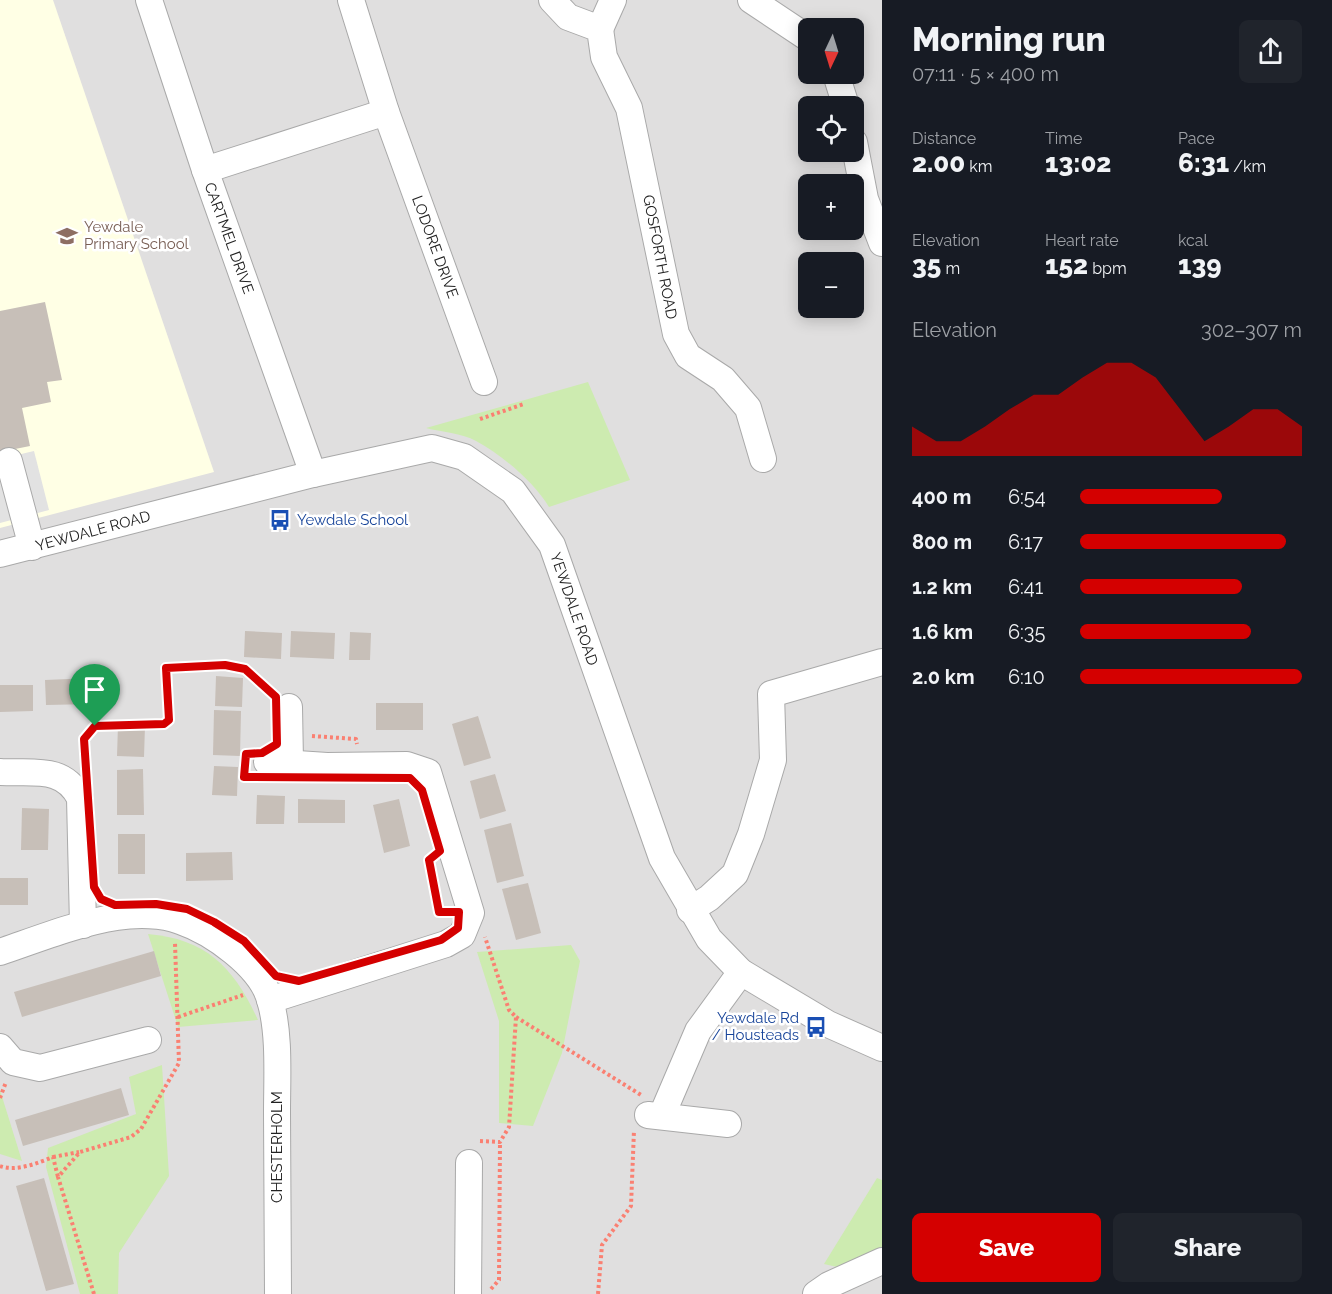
<!DOCTYPE html>
<html lang="en">
<head>
<meta charset="utf-8">
<style>
  body { margin:0; font-family:Raleway,sans-serif; background:#20242c; color:#f1f3f6; height:100vh; display:flex; flex-direction:column; font-size:22px; white-space:nowrap }
  * { box-sizing:border-box; margin:0 }
  p { font-size:20px; color:#9ea1a6 }
  .icon { flex:none; width:33px; height:33px; fill:none; stroke:currentColor; stroke-width:2; stroke-linecap:round; stroke-linejoin:round }
  .map { position:relative; flex:1; overflow:hidden }
  .side { display:flex; flex-direction:column; background:#171b24; width:450px }
  .side>* { flex:none }
  .needle { width:39px; rotate:184deg }
  .buttons { position:absolute; left:798px; top:18px; display:grid; gap:12px }
  .buttons a { display:grid; place-items:center; width:66px; height:66px; border-radius:9px; background:#171b24; box-shadow:0 3px 15px #0003; font-size:30px }
  .pin { position:absolute; display:grid; place-items:center; width:51px; height:51px; color:#fff; margin:-62px -26px; border-radius:50% 50% 50% 0; rotate:-45deg; box-shadow:0 0 6px #0007 }
  .pin .icon { rotate:45deg }
  .round { display:grid; place-items:center; flex:none; width:63px; height:63px; border-radius:9px; background:#20242c }
  .overview { display:flex; align-items:center; justify-content:space-between; height:102px; padding:0 30px }
  h1 { font-size:33px; font-weight:800; line-height:45px }
  .metrics { display:grid; grid-template-columns:repeat(3,1fr); gap:9px; height:102px; padding:6px 30px }
  .metrics div { display:grid; align-content:center }
  .metrics b { font-size:26px; font-weight:800 }
  .metrics small { font-size:16px; font-weight:400 }
  .metrics p { font-size:16px }
  .chart { height:168px; padding:12px 30px }
  .chart p { display:flex; justify-content:space-between }
  .chart svg { width:100%; height:108px; margin-top:6px; fill:#d40000; opacity:.7 }
  .button { display:flex; gap:12px; margin-top:auto; padding:12px 30px }
  .button a { flex:1; height:69px; border-radius:9px; background:#d40000; color:#fff; font-size:24px; font-weight:800; line-height:69px; text-align:center }
  .button a+a { background:#20242c; color:#f1f3f6 }
  ul { padding:0 30px; list-style:none; font-size:20px }
  li { display:grid; grid-template-columns:96px 72px 1fr; align-items:center; height:45px }
  li i { height:15px; border-radius:8px; background:#d40000 }
  main { display:flex; flex:1; min-height:0 }
  .map>svg:first-child { display:block }
  .residential { fill:#e0dfdf; fill-rule:evenodd }
  .education { fill:#ffffe5 }
  .grass { fill:#cdebb0 }
  .parking { fill:#e2e2e2 }
  .building { fill:#c7bfb8 }
  .lines { fill:none; stroke-linecap:round; stroke-linejoin:round }
  .minor-casing { stroke:#a9a9a9; stroke-width:28 }
  .path { stroke:#fa8072; stroke-width:4; stroke-dasharray:3 3; stroke-linecap:butt }
  .minor { stroke:#fff; stroke-width:26 }
  .route-casing { stroke:#fff; stroke-width:12 }
  .route { stroke:#d40000; stroke-width:8 }
  .labels { text-anchor:middle; dominant-baseline:central; stroke-width:5; stroke-linejoin:round; paint-order:stroke }
  .education-label { font-size:15px; fill:#785e54; stroke:#fff; text-anchor:start }
  .street-label { font-size:15px; fill:#222; stroke:#fff }
  .transit-label { font-size:15px; fill:#164399; stroke:#fff; text-anchor:start }
</style>
</head>
<body>
<main>
<div class="map">
<svg width="882" height="1294" viewBox="0 0 882 1294">
  <rect width="100%" height="100%" fill="#f2efe9"/>
  <path class="residential" d="M0,0h882v1294h-882zM808,28h46v46h-46zM808,106h46v46h-46zM808,184h46v46h-46zM808,262h46v46h-46z"/>
  <path class="education" d="M0,0h53l161,472 -214,56z"/>
  <g class="grass">
    <path d="M588,382l42,98 -81,27c-15,-25 -47,-52 -73,-66 -14,-8 -35,-9 -50,-13z"/>
    <path d="M148,934c59,5 86,34 110,86l-80,7z"/>
    <path d="M571,945l9,16 -18,92 -29,73 -34,-3v-102l-22,-69z"/>
    <path d="M162,1065l7,111 -50,77 -1,41h-38l-34,-127 2,-19 88,-34 -7,-37z"/>
    <path d="M0,1090l22,71 -22,-7z"/>
    <path d="M877,1178l5,2v67l-45,20 -13,-3z"/>
  </g>
  <path class="parking" d="M34,451l15,59 -49,13v-64z"/>
  <g class="building">
    <path d="M45,302l17,78 -15,2 4,20 -29,6 8,38 -30,6v-141z"/>
    <path d="M245,631l37,2 -1,26 -37,-2z"/>
    <path d="M291,631l44,2 -1,26 -44,-2z"/>
    <path d="M350,632l21,1 -1,27h-21z"/>
    <path d="M216,676l27,2 -1,29 -27,-1z"/>
    <path d="M92,678l1,26 -47,1 -1,-25z"/>
    <path d="M0,685h33v26l-33,1z"/>
    <rect x="376" y="703" width="47" height="27"/>
    <path d="M214,710l27,1 -1,45 -27,-1z"/>
    <path d="M478,716l13,42 -27,8 -12,-42z"/>
    <path d="M118,725l27,1 -1,31 -27,-1z"/>
    <path d="M214,766l24,1 -1,29 -25,-1z"/>
    <path d="M143,769l1,46h-27v-45z"/>
    <path d="M495,774l11,37 -26,8 -10,-38z"/>
    <path d="M257,795l28,1 -1,28h-28z"/>
    <path d="M298,799l47,1v23h-47z"/>
    <path d="M399,799l11,47 -26,7 -11,-48z"/>
    <path d="M22,808l27,1 -1,41h-27z"/>
    <path d="M511,823l13,53 -27,7 -13,-53z"/>
    <rect x="118" y="834" width="27" height="40"/>
    <path d="M232,852l1,28 -47,1v-28z"/>
    <rect x="0" y="878" width="28" height="27"/>
    <path d="M528,883l13,50 -25,7 -14,-51z"/>
    <path d="M154,951l7,25 -139,41 -8,-25z"/>
    <path d="M121,1088l8,27 -106,31 -8,-26z"/>
    <path d="M44,1178l30,106 -28,7 -30,-105z"/>
  </g>
  <g class="lines">
    <defs>
      <g id="minor">
        <path d="M149,0l56,170 108,304"/>
        <path d="M351,0l35,112 98,270"/>
        <path d="M552,0l16,17 32,12 4,28 25,51 47,226 12,22 35,23 25,29 15,51"/>
        <path d="M751,0l57,38"/>
        <path d="M600,29l13,-29"/>
        <path d="M836,74l10,32"/>
        <path d="M854,142l11,57 17,44"/>
        <path d="M205,170l181,-58"/>
        <path d="M9,461l23,86"/>
        <path d="M0,554l313,-80 119,-26 32,9 49,34 39,54 110,313 47,81 32,33 87,52 54,24"/>
        <path d="M289,707l1,55"/>
        <path d="M267,762l60,4 80,-1 21,7 43,141 -9,22 -16,9 -176,56"/>
        <path d="M0,772c33,2 63,-7 80,26l3,127"/>
        <path d="M690,910l19,-12 26,-24 16,-40 22,-74 -2,-66 111,-32"/>
        <path d="M0,952c38,-13 78,-29 117,-35 19,-3 46,-3 63,4 32,11 81,45 90,79 10,33 7,78 7,113 0,60 1,121 1,181"/>
        <path d="M0,1047l13,15 27,6 108,-28"/>
        <path d="M648,1115l80,9"/>
        <path d="M662,1115l36,-84 43,-59"/>
        <path d="M468,1294l1,-131"/>
        <path d="M816,1294l13,-9 53,-24"/>
      </g>
    </defs>
    <use href="#minor" class="minor-casing"/>
    <g class="path">
      <path d="M480,419l44,-15"/>
      <path d="M312,736l44,3 1,5"/>
      <path d="M86,768l-2,-29 11,-13 69,-2 5,-4 -3,-52 59,-3 20,4 27,24"/>
      <path d="M429,863l10,49h8"/>
      <path d="M178,1017l65,-22"/>
      <path d="M516,1017l125,78"/>
      <path d="M0,1098l6,-16"/>
      <path d="M480,1141l20,1 9,-15 7,-110 -7,-7 -24,-73"/>
      <path d="M53,1157l26,-5"/>
      <path d="M0,1166c16,6 38,-3 53,-9l5,20"/>
      <path d="M491,1289l8,-9 1,-138"/>
      <path d="M94,1294l-36,-117 22,-25 51,-15 10,-8 38,-66 -4,-120"/>
      <path d="M598,1294l4,-49 29,-39 3,-76"/>
    </g>
    <use href="#minor" class="minor"/>
  </g>
  <g class="lines">
    <defs>
      <path id="route" d="M225,665l20,4 31,28 1,47 -15,9 -16,1 -2,23 166,1 12,12 18,61 -11,9 10,52h20l-1,16 -17,12 -142,41 -23,-5 -32,-35 -30,-19 -27,-13 -31,-5 -41,1 -14,-6 -7,-12 -10,-148 11,-13 69,-2 5,-4 -3,-52z"/>
    </defs>
    <use href="#route" class="route-casing"/>
    <use href="#route" class="route"/>
  </g>
  <defs>
    <symbol id="school-bare" viewBox="-9 -9 18 18"><path d="M0-5L7-2L0 1L-7-2ZM-4 1L0 2.5L4 1V4Q0 6-4 4Z" fill="#8d6e63" stroke="#fff" stroke-width="2.5" paint-order="stroke"/></symbol>
    <symbol id="bus-bare" viewBox="-9 -9 18 18"><path d="M-5-6H5V4H4V6H2V4H-2V6H-4V4H-5ZM-3.5-4V0h7V-4ZM-3.5 1.2v1.5H-2V1.2ZM2 1.2v1.5H3.5V1.2Z" fill="#1a4fb4" stroke="#fff" stroke-width="2.5" paint-order="stroke"/></symbol>
  </defs>
  <g fill-rule="evenodd">
    <use href="#school-bare" x="52" y="221" width="30" height="30"/>
    <use href="#bus-bare" x="265" y="505" width="30" height="30"/>
    <use href="#bus-bare" x="801" y="1012" width="30" height="30"/>
  </g>
  <g class="labels">
    <g class="education-label">
      <text x="84" y="227">Yewdale<tspan x="84" dy="17">Primary School</tspan></text>
    </g>
    <g class="street-label">
      <text transform="translate(229 238) rotate(70)">CARTMEL DRIVE</text>
      <text transform="translate(435 247) rotate(70)">LODORE DRIVE</text>
      <text transform="translate(660 257) rotate(79)">GOSFORTH ROAD</text>
      <text transform="translate(93 531) rotate(-15)">YEWDALE ROAD</text>
      <text transform="translate(574 609) rotate(71)">YEWDALE ROAD</text>
      <text transform="translate(277 1147) rotate(-90)">CHESTERHOLM</text>
    </g>
    <g class="transit-label">
      <text x="297" y="520">Yewdale School</text>
      <text x="799" y="1018" text-anchor="end">Yewdale Rd<tspan x="799" dy="17">/ Housteads</tspan></text>
    </g>
  </g>
</svg>
<div class="buttons">
<a><svg class="needle" viewBox="-14 -14 28 28"><path d="M0-13l5 13h-10z" fill="#e53935"/><path d="M0 13l5-13h-10z" fill="#9ea1a6"/></svg></a>
<a><svg class="icon" aria-label="locate" viewBox="0 0 24 24"><circle cx="12" cy="12" r="6"/><path d="M12 2v4M12 18v4M2 12h4M18 12h4"/></svg></a>
<a>+</a>
<a>−</a>
</div>
<div class="pin" style="left:95px;top:726px;background:#1e9e55"><svg class="icon" aria-label="arrive" viewBox="0 0 24 24"><path d="M6 21V4h12l-3 4 3 4H6"/></svg></div>
</div>
<section class="side">
<div class="overview"><div><h1>Morning run</h1><p>07:11 · 5 × 400 m</p></div><a class="round"><svg class="icon" aria-label="share" viewBox="0 0 24 24"><path d="M12 15V3M7 8l5-5 5 5M5 13v7h14v-7"/></svg></a></div>
<div class="metrics">
<div><p>Distance</p><b>2.00<small> km</small></b></div>
<div><p>Time</p><b>13:02</b></div>
<div><p>Pace</p><b>6:31<small> /km</small></b></div>
</div>
<div class="metrics">
<div><p>Elevation</p><b>35<small> m</small></b></div>
<div><p>Heart rate</p><b>152<small> bpm</small></b></div>
<div><p>kcal</p><b>139</b></div>
</div>
<div class="chart"><p><span>Elevation</span>302–307 m</p>
<svg viewBox="0 0 160 44" preserveAspectRatio="none"><path d="M0 44V32L10 38L20 38L30 32L40 25L50 19L60 19L70 12L80 6L90 6L100 12L110 25L120 38L130 32L140 25L150 25L160 32V44z"/></svg>
</div>
<ul>
<li><b>400 m</b>6:54<i style="width:64%"></i></li>
<li><b>800 m</b>6:17<i style="width:93%"></i></li>
<li><b>1.2 km</b>6:41<i style="width:73%"></i></li>
<li><b>1.6 km</b>6:35<i style="width:77%"></i></li>
<li><b>2.0 km</b>6:10<i style="width:100%"></i></li>
</ul>
<div class="button"><a>Save</a><a>Share</a></div>
</section>
</main>
</body>
</html>
